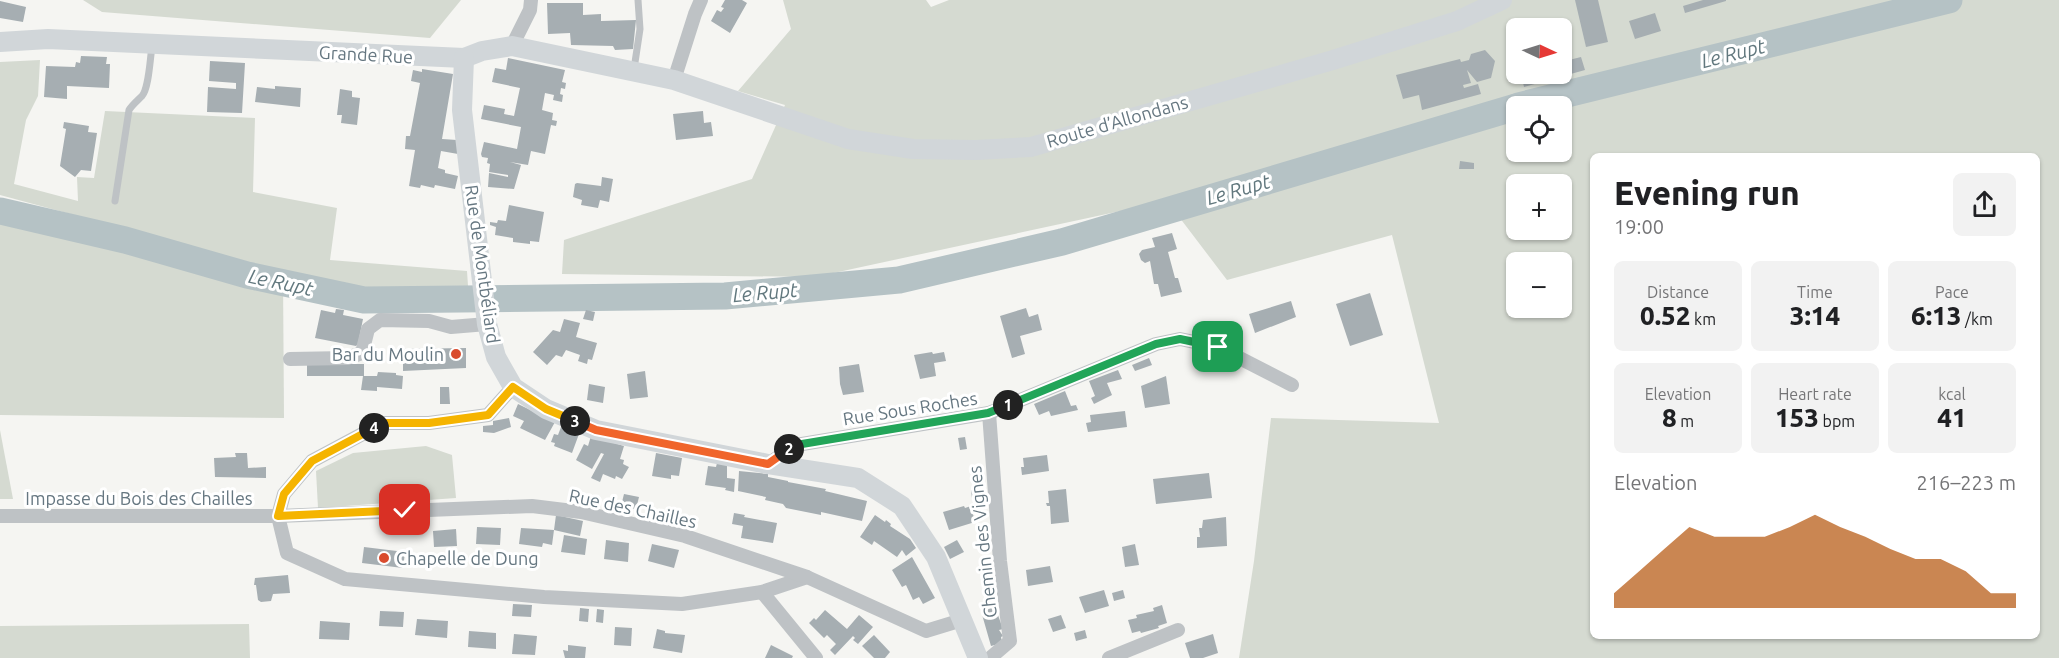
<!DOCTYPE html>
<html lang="en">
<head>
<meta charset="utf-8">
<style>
  body { margin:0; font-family:Ubuntu,sans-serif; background:#f2f2f2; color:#202124; height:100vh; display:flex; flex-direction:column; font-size:22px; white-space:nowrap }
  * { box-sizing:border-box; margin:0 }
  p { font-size:20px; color:#757577 }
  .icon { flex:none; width:33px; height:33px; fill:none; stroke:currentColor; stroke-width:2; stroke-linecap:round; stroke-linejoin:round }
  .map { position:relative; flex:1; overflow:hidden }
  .details { position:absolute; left:1590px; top:153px; width:450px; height:486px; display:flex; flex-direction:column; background:#fff; border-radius:9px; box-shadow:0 2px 4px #0004 }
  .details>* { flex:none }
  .needle { width:39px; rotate:94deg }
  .fabs { position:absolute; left:1506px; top:18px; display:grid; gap:12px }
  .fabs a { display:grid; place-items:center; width:66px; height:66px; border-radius:9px; background:#fff; box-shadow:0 2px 4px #0004; font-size:30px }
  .pin { position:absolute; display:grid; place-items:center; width:51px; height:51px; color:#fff; margin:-26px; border-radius:12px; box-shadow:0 3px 9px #0006 }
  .km { position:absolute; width:30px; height:30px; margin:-15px; border-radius:50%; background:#222; color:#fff; font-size:16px; line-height:30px; text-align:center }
  .round { display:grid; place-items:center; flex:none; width:63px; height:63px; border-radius:9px; background:#f2f2f2 }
  .overview { display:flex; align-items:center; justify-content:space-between; height:102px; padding:0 24px }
  h1 { font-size:33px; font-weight:800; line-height:45px }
  .metrics { display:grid; grid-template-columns:repeat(3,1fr); gap:9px; height:102px; padding:6px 24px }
  .metrics div { display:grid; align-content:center; border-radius:9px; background:#f2f2f2; text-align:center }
  .metrics b { font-size:26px; font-weight:800 }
  .metrics small { font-size:16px; font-weight:400 }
  .metrics p { font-size:16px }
  .chart { height:168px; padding:12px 24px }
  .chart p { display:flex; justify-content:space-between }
  .chart svg { width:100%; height:108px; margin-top:6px; fill:#b45309; opacity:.7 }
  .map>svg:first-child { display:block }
  .green { fill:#d5dad1; fill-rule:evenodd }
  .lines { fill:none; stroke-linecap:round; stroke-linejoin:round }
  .river { stroke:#b5c2c5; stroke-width:27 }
  .building { fill:#a6aeb2 }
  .lane { stroke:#bec2c5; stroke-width:7 }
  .street { stroke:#bec2c5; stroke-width:14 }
  .secondary { stroke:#d1d6d9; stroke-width:20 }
  .split-1-casing { stroke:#fff; stroke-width:12 }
  .split-2-casing { stroke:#fff; stroke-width:12 }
  .split-3-casing { stroke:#fff; stroke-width:12 }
  .split-4-casing { stroke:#fff; stroke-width:12 }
  .split-5-casing { stroke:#fff; stroke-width:12 }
  .split-1 { stroke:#22a559; stroke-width:8 }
  .split-2 { stroke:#22a559; stroke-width:8 }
  .split-3 { stroke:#f0652b; stroke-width:8 }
  .split-4 { stroke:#f5b400; stroke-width:8 }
  .split-5 { stroke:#f5b400; stroke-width:8 }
  .poi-dot { fill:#d94c2e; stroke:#fff; stroke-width:2 }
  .labels { text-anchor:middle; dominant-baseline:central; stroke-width:6; stroke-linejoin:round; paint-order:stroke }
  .street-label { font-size:18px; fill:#667781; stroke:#fff }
  .poi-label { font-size:18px; fill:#667781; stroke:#fff; text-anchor:end }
  .water-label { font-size:20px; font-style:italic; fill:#62787e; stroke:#fff }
</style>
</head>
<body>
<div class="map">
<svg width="2059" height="658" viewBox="0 0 2059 658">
  <rect width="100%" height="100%" fill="#f5f5f2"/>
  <g class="green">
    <path d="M83,0h378l-31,38 -328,-26z"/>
    <path d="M783,0h143l5,7 18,-7h1110v658h-820l15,-97 17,-143 168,5 -47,-188 -165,45 -60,-79 -352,76 -253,-3 2,-34 188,-61 33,-74 -47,-14 53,-62zM1516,28h46v46h-46zM1516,106h46v46h-46zM1593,156h444v480h-444zM1516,184h46v46h-46zM1516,262h46v46h-46z"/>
    <path d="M40,60l-2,36 -12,24 -12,64 64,17 -1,-24 17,1 11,-67 150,7 -2,74 84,16 -7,52 137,11 1,15 -80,6 -69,-11 -319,-86v-133z"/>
    <path d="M0,208l283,68 1,142 -284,-3z"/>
    <path d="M0,430l13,69h-13z"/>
    <path d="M426,446l26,9 4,43 -138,10 -2,-37 37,-18z"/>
    <path d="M249,624l1,34h-250v-32z"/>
  </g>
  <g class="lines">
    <g class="river">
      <path d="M1518,106l431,-106"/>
      <path d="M0,211l125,29 122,35 117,25 361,-4 174,-16 163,-38 454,-135"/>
    </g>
  </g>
  <g class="building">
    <path d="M725,0h17l5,3 -17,30 -19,-12 6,-11 4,2 3,-4 -3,-1z"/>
    <path d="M1575,0h23l10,42 -22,5z"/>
    <path d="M1703,0h23v1l-41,12 -2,-7z"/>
    <path d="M0,1l26,6 -3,15 -23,-4z"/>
    <path d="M547,3h36v12l18,-1v7l35,-1 -3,29 -18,1 -2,-4 -42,-1 -1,-12 -22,1z"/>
    <path d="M1655,13l6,18 -26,8 -6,-18z"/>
    <path d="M1485,50l10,11 -4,17 -14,4 -10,-12 4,13 -8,2 1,3 14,-4 3,10 -59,16 -3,-15 -16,4 -7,-24 64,-16 1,3 8,-2 2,-6z"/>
    <path d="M1567,51l2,9 12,-3 4,13 -61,17 -3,-13h41v-22z"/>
    <path d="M81,56l26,1 -1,7h4l-1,24 -42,-2v13l-23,-2 2,-31 29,1 1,-5 4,1z"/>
    <path d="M508,58l57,12 -3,12 4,1 -1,6 -4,-1 -1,6 3,1 -1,7 -9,-2 1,-5 -9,-2 -3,17 11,3 -1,7 5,1 -1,5 -5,-1 -6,29 -14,-3 -3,14 -18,-3 11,3 -7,24 -26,-2 1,-14 19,4v-2l-19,-3 1,-8 -3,-1 1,-5 -6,-1 -1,-3 3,-12 33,7 4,-22 -40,-8 3,-14 21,4 -1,5 10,2 6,-28 -28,-6 3,-14 11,2z"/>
    <path d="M210,61l35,2 -3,50 -35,-1 1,-25 28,2v-6l-27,-2z"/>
    <path d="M422,69l31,5 -11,65 15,1 1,14 -17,-3 -3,17 7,2v3l13,3 -3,13 -20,-4 -1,3 -13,-3 -1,3 -11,-2 6,-36 -10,-1 1,-13h4l10,-53 -9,-2 2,-11 9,2z"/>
    <path d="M275,86l26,2 -1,19 -45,-5 2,-15 18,2z"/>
    <path d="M340,89l12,2v6l8,1 -3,27 -16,-2 1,-8h-5z"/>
    <path d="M703,111l1,12 7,-1 2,14 -37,4 -3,-26z"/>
    <path d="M64,122l25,4 -1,6 9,1 -6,38 -10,-1 -6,7 -15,-11 6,-37 -3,-1z"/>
    <path d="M1460,161l14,2v6h-15z"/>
    <path d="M602,177l11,2 -4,23 -9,-2 -2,8 -17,-3 1,-5 -9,-3 2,-13 2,-1 24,3z"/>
    <path d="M509,205l35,7 -5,30 -9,-1v3l-17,-2v-4l-18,-3 1,-8 -6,-2v-3l7,1 1,-3 8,1z"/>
    <path d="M1172,233l5,16 -9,3 7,26h3l4,14 -21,5 -3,-13h-4l-4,-23 -5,2 -4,-3 -2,-6 3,-4 13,-3 -3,-9z"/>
    <path d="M1370,293l13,42 -33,11 -14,-42z"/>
    <path d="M1291,301l5,16 -41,16 -6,-19z"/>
    <path d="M1026,308l3,9 9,-3 4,16 -22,6 5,18 -13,4 -12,-42z"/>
    <path d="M336,309l8,1 -1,5 20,4 -5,25 -2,2 -41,-8 6,-28 14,3z"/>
    <path d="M586,310l9,2 -2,9 -10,-2z"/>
    <path d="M564,319l16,4 -4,14 21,6 -5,17 -4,-1 -1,5 -9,-3 2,-6 -14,-5 -4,7 -6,-2 -9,10 -14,-13 20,-22 7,2z"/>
    <path d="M466,348v20l-63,3v-22z"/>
    <path d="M932,352l1,2 11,-2 2,9 -12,2 2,13 -16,3 -6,-24z"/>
    <path d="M1149,358l3,7 -17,6 -3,-6z"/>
    <rect x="307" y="364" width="57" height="12"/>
    <path d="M859,364l5,28 -21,3 -3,-11 -1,-17z"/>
    <path d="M1118,370l4,9 -15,4 5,12 -18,9 -3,-6 4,-2 -6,-15z"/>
    <path d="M645,371l3,26 -18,2 -3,-25z"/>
    <path d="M378,372l18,1v2l7,1 -1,13 -25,-2v4l-16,-1 2,-14h14z"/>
    <path d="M1166,376l4,28 -25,4 -4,-22z"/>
    <path d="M589,384l16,3 -2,16 -16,-3z"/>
    <path d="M440,387h9l1,17h-10z"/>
    <path d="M1065,391l6,15 5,-1 2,5 -27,6 -2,-5 -10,4 -5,-11z"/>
    <path d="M518,404l37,18 -10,18 -25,-12 4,-7 -11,-5z"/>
    <path d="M1125,411l2,16 -39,5 -2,-9 5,-1 -1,-7z"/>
    <path d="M509,418l2,9 -17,6 -11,-1v-6l10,-1v-4z"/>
    <path d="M561,427l18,7 -7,19 -18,-7 1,-3 -4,-1 3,-8 4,1z"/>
    <path d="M591,436l33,10 -4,13 4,1 -1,4 6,3 -7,12 -6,-3 -1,3 -12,-5 -3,8 -9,-4 13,-24 -3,-1 -9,16 -16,-9 8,-16 4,2z"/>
    <path d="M965,437l2,12 -7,1 -2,-12z"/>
    <path d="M235,453h12l1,15 18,-1v11l-51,-1 -1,-19 22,-1z"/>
    <path d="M656,453l26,5 -3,18 -8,-1v4l-19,-3z"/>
    <path d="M1047,455l2,16 -27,4 -1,-8h3l-1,-9z"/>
    <path d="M717,463l10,2v13l8,1 -1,13 -9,-2 1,-2 -21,-3 3,-19 8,1z"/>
    <path d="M739,471l29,3v3l20,4v1l38,7 -1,2 42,10 -5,20 -41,-9v3l-35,-7 -3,-4 -18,-4 1,-3 -28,-6z"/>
    <path d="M1209,473l3,25 -56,6 -3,-25z"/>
    <path d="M983,489l1,8 -12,1 -1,-8z"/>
    <path d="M1066,489l3,33 -18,2 -1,-18h-3l-1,-3h3l-1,-12z"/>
    <path d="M624,494l15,3 -3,12 -15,-3z"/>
    <path d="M964,506l1,2 6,-2 4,16 -26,8 -6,-18z"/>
    <path d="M734,513l11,2 -1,2 33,6 -4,20 -32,-5 2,-12 -11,-2z"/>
    <path d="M556,515l27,6 -3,15 -26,-6 -2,15 -9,-2 -1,4 -23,-3 2,-16 33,2z"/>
    <path d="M875,515l10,7 1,-2 5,4 -1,2 20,13 6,9 -10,8 -4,-6 -5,7 -23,-16 -2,4 -12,-8z"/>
    <path d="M1226,517l1,29 -30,2v-11h3l-1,-9h3l1,-8z"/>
    <path d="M477,527l24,1 -1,17 -24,-1z"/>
    <path d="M456,529l1,17 -23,1 -1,-16z"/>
    <path d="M564,535l23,4 -2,16 -24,-3z"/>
    <path d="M606,540l23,3 -1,19 -24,-3z"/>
    <path d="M957,540l7,12 -14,7 -6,-12z"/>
    <path d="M652,544l27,6 -5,18 -26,-7z"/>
    <path d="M1135,544l4,21 -14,2 -3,-20z"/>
    <path d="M364,547l41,5 -2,16 -41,-5z"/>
    <path d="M912,557l23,41 -12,6 -4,-7 -6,3 -7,-15 -4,2 -10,-17z"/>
    <path d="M1050,566l3,16 -25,4 -2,-16z"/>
    <path d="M288,575l2,18 -17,1 -2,7 -10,1 -3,-2 -2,-15h-2l1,-7z"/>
    <path d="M1104,590l5,16 -24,7 -6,-16z"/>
    <path d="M1123,590l2,8 -11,3 -2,-8z"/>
    <path d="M513,604l19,1 -1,12 -19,-1z"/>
    <path d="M1162,605l5,18 -9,3 1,2 -18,5 -1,-2 -8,2 -4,-13 9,-2 -1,-3 18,-4 -1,-3z"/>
    <path d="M995,607l8,22 -4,1 4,6 -2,1 1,6 -11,3 -10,-35z"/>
    <path d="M580,608l9,1 -1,13 -9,-1z"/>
    <path d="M597,609l7,1 -1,13 -7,-1z"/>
    <path d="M825,610l22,19 12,-14 14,12 -15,17 -5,-4 2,-2 -2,-2 -18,19 -5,-5 6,-6 -9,-9 -3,3 -15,-15 5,-5 2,2z"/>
    <path d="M380,611l24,1 -1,15 -24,-1z"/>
    <path d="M1061,615l5,13 -13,4 -5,-13z"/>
    <path d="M417,619l31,2 -1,17 -32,-3z"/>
    <path d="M320,621l30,2 -1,17 -30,-1z"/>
    <path d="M615,627l17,1 -1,18 -17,-1z"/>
    <path d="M657,629l8,2v2l20,2 -3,18 -29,-5z"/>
    <path d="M1085,630l2,8 -11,3 -2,-8z"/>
    <path d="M469,631l27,2v16l-28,-2z"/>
    <path d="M514,634l23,2 -2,19 -23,-1z"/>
    <path d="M1213,634l5,19 -15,5h-13l-5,-15z"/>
    <path d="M874,635l16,17 -5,6h-11l-12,-12z"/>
    <path d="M568,645l18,2 -1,11h-20l-2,-8 5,1z"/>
    <path d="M771,645l22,11 -1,2h-27z"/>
  </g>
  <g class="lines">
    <g class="lane">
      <path d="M634,69l6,-40 -2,-29"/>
      <path d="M115,201l14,-91c4,-6 8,-9 13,-14 7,-8 8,-38 10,-49"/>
    </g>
    <g class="street">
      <path d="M512,46l18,-36 1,-10"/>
      <path d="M674,80l21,-66 6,-14"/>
      <path d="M290,359l57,-1 15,-5 6,-24 12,-9 49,1 22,6 36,-3"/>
      <path d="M513,387l-25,28 -59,8h-46l-71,38 -28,33 -6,22 9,37 58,26 199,18 138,7 80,-12 45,-15"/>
      <path d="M989,413l11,148 10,80 -20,17"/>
      <path d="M768,464l28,-19 193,-32 167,-69 24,-5 38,8 74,38"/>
      <path d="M0,516h278l254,-10 49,6 104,24 122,41 119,54 36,-11"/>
      <path d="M762,592l54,66"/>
      <path d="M1109,658l69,-28"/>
    </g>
    <g class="secondary">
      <path d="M0,42l48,-3 416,19 18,-7 30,-5 162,34 174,59 65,10 62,1 56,-3 302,-87 124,-39 45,-21"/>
      <path d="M464,58l-2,52 25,214 9,33 17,30 33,22 50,21 172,34 90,14 44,28 34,51 42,101"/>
    </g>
  </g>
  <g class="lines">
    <defs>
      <path id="split-1" d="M1008,405l148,-61 24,-5 38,8"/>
      <path id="split-2" d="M789,449l7,-4 192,-32 20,-8"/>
      <path id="split-3" d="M575,421l21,9 172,34 21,-15"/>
      <path id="split-4" d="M374,428l9,-5h46l59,-8 25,-28 33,22 29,12"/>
      <path id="split-5" d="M374,428l-62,33 -28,33 -6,22 127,-6"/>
    </defs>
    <use href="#split-1" class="split-1-casing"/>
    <use href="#split-2" class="split-2-casing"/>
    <use href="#split-3" class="split-3-casing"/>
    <use href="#split-4" class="split-4-casing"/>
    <use href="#split-5" class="split-5-casing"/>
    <use href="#split-1" class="split-1"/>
    <use href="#split-2" class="split-2"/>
    <use href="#split-3" class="split-3"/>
    <use href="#split-4" class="split-4"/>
    <use href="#split-5" class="split-5"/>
  </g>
  <g class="poi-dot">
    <circle cx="456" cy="354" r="6"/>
    <circle cx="384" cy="558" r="6"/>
  </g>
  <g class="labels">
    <g class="street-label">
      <text transform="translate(366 54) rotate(3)">Grande Rue</text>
      <text transform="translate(1117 121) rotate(-16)">Route d’Allondans</text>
      <text transform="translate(483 264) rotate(82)">Rue de Montbéliard</text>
      <text transform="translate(910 408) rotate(-9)">Rue Sous Roches</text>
      <text x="139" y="498">Impasse du Bois des Chailles</text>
      <text transform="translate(633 508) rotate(12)">Rue des Chailles</text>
      <text transform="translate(982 542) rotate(-96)">Chemin des Vignes</text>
    </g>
    <g class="poi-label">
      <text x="444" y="354">Bar du Moulin</text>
      <text x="396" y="558" text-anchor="start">Chapelle de Dung</text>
    </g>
    <g class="water-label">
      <text transform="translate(1733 53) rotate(-14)">Le Rupt</text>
      <text transform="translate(1238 189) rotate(-16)">Le Rupt</text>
      <text transform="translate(281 282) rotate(12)">Le Rupt</text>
      <text transform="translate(765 292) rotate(-5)">Le Rupt</text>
    </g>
  </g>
</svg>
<div class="fabs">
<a><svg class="needle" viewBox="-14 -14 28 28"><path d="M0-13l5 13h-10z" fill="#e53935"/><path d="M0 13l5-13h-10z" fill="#757577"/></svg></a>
<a><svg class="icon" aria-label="locate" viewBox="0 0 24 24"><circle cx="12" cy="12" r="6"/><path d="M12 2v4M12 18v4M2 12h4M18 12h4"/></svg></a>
<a>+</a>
<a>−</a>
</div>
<div class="pin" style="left:1218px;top:347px;background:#1e9e55"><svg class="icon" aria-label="arrive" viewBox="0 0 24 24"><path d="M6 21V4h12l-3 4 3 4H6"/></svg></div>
<div class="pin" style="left:405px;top:510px;background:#d93025"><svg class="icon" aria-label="check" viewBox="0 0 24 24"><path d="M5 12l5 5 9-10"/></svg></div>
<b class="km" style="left:1008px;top:405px">1</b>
<b class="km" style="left:789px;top:449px">2</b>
<b class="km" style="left:575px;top:421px">3</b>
<b class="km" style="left:374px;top:428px">4</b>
<section class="details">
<div class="overview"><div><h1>Evening run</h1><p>19:00</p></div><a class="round"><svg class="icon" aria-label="share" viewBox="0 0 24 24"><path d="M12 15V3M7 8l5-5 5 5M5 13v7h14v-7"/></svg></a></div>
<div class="metrics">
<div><p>Distance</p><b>0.52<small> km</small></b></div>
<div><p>Time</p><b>3:14</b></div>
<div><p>Pace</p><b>6:13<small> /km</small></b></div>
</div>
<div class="metrics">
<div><p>Elevation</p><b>8<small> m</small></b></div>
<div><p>Heart rate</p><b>153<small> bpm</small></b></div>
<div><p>kcal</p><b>41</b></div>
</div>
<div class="chart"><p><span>Elevation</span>216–223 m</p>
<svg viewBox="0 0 160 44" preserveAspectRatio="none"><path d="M0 44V38L10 29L20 20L30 11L40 15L50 15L60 15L70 11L80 6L90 11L100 15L110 20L120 24L130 24L140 29L150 38L160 38V44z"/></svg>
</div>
</section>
</div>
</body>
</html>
